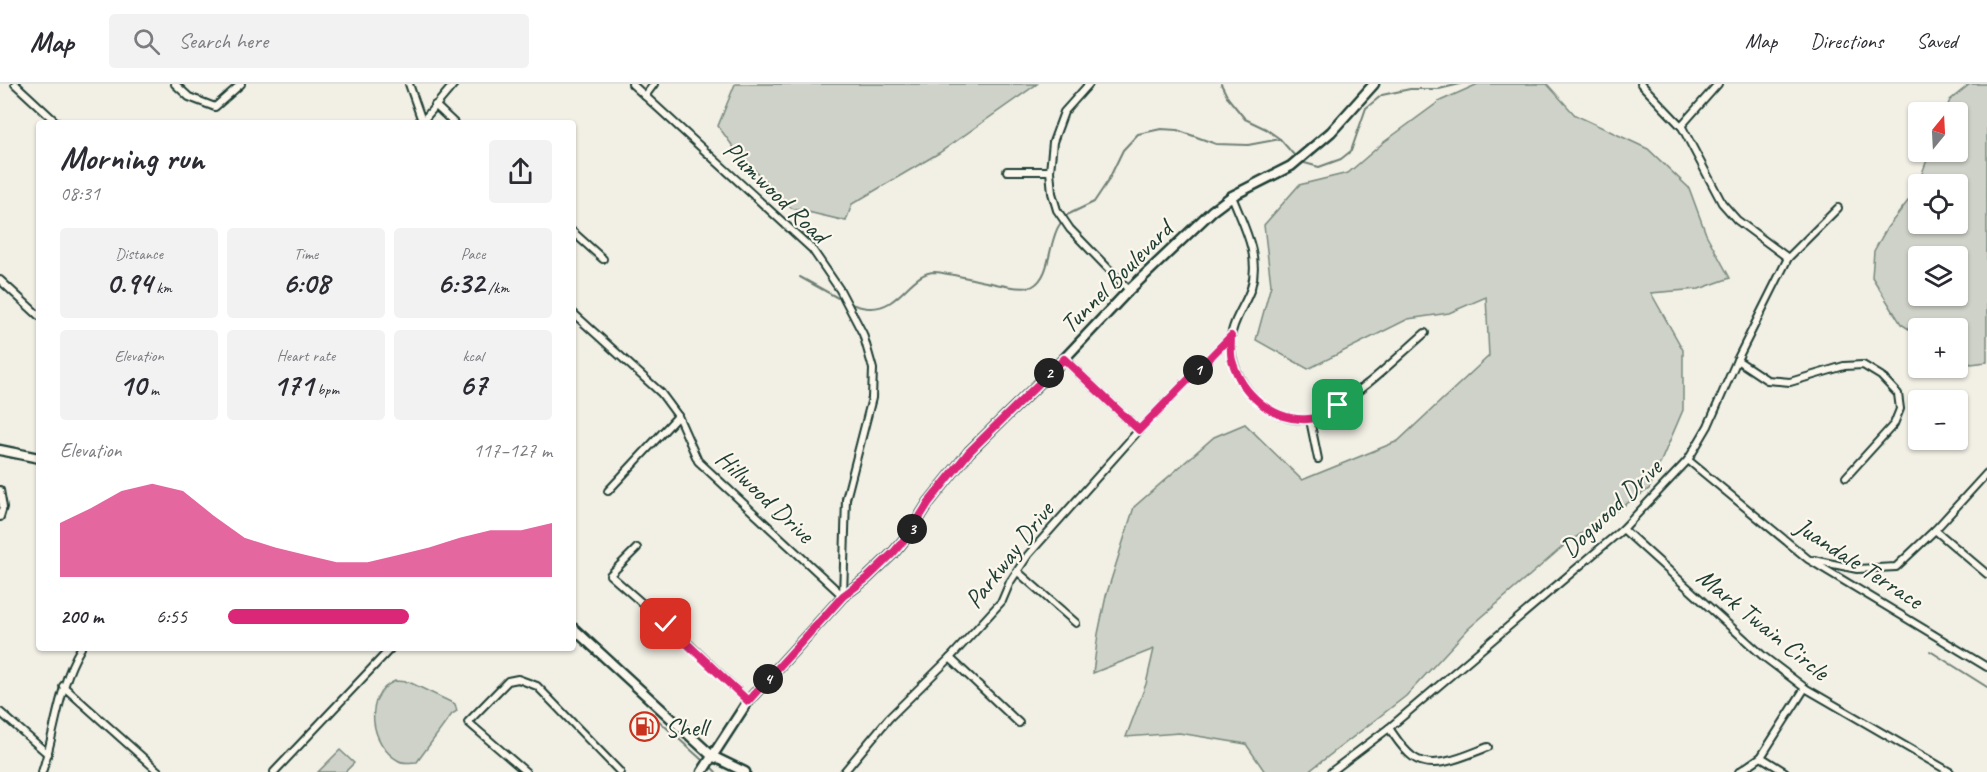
<!DOCTYPE html>
<html lang="en">
<head>
<meta charset="utf-8">
<style>
  body { margin:0; font-family:Caveat,sans-serif; background:#f2f2f3; color:#2b2b33; height:100vh; display:flex; flex-direction:column; font-size:22px; white-space:nowrap }
  * { box-sizing:border-box; margin:0 }
  p { font-size:20px; color:#7c7c81 }
  .icon { flex:none; width:33px; height:33px; fill:none; stroke:currentColor; stroke-width:2; stroke-linecap:round; stroke-linejoin:round }
  .map { position:relative; flex:1; overflow:hidden }
  .sheet { position:absolute; left:36px; top:36px; width:540px; height:531px; display:flex; flex-direction:column; background:#fff; border-radius:6px; box-shadow:0 2px 4px #0004 }
  .sheet>* { flex:none }
  .needle { width:39px; rotate:18deg }
  .buttons { position:absolute; left:1908px; top:18px; display:grid; gap:12px }
  .buttons a { display:grid; place-items:center; width:60px; height:60px; border-radius:6px; background:#fff; box-shadow:0 2px 4px #0004; font-size:30px }
  .pin { position:absolute; display:grid; place-items:center; width:51px; height:51px; color:#fff; margin:-26px; border-radius:12px; box-shadow:0 3px 9px #0006 }
  .km { position:absolute; width:30px; height:30px; margin:-15px; border-radius:50%; background:#222; color:#fff; font-size:16px; line-height:30px; text-align:center }
  .round { display:grid; place-items:center; flex:none; width:63px; height:63px; border-radius:6px; background:#f2f2f3 }
  .summary { display:flex; align-items:center; justify-content:space-between; height:102px; padding:0 24px }
  h1 { font-size:33px; font-weight:700; line-height:45px }
  .stats { display:grid; grid-template-columns:repeat(3,1fr); gap:9px; height:102px; padding:6px 24px }
  .stats div { display:grid; align-content:center; border-radius:6px; background:#f2f2f3; text-align:center }
  .stats b { font-size:30px; font-weight:700 }
  .stats small { font-size:16px; font-weight:400 }
  .stats p { font-size:16px }
  .chart { height:168px; padding:12px 24px }
  .chart p { display:flex; justify-content:space-between }
  .chart svg { width:100%; height:108px; margin-top:6px; fill:#db2777; opacity:.7 }
  ul { padding:0 24px; list-style:none; font-size:20px }
  li { display:grid; grid-template-columns:96px 72px 1fr; align-items:center; height:45px }
  li i { height:15px; border-radius:8px; background:#db2777 }
  header { display:flex; align-items:center; gap:36px; box-sizing:border-box; height:84px; padding:0 30px; background:#fff; border-bottom:2px solid #e1e1e2 }
  header strong { font-size:28px }
  nav { display:flex; gap:33px; margin-inline-start:auto; font-size:21px }
  .search { width:420px; height:54px; background:#f2f2f3; display:flex; align-items:center; gap:15px; box-sizing:border-box; padding:0 21px; border-radius:6px; color:#7c7c81; font-size:22px }
  .map>svg:first-child { display:block }
  .green { fill:#cfd2c8; stroke:#77887e; stroke-width:1.5; fill-rule:evenodd }
  .lines { fill:none; stroke-linecap:round; stroke-linejoin:round }
  .stream { stroke:#6e7f75; stroke-width:2 }
  .minor-casing { stroke:#1f3d34; stroke-width:10 }
  .secondary-casing { stroke:#1f3d34; stroke-width:13 }
  .minor { stroke:#fbf7ec; stroke-width:6 }
  .secondary { stroke:#fbf7ec; stroke-width:8 }
  .route-casing { stroke:#fff; stroke-width:12 }
  .route { stroke:#db2777; stroke-width:8 }
  .labels { text-anchor:middle; dominant-baseline:central; stroke-width:4.5; stroke-linejoin:round; paint-order:stroke }
  .street-label { font-size:26px; fill:#1f3d34; stroke:#fbf7ec }
  .poi-label { font-size:26px; fill:#1f3d34; stroke:#fbf7ec; text-anchor:start }
</style>
</head>
<body>
<header>
<strong>Map</strong>
<div class="search"><svg class="icon" aria-label="search" viewBox="0 0 24 24"><circle cx="10" cy="10" r="6"/><path d="M15 15l6 6"/></svg>Search here</div>
<nav><a>Map</a><a>Directions</a><a>Saved</a></nav>
</header>
<div class="map">
<svg width="1987" height="688" viewBox="0 0 1987 688">
  <rect width="100%" height="100%" fill="#f2f0e5"/>
  <filter id="ink" filterUnits="userSpaceOnUse"><feTurbulence type="fractalNoise" baseFrequency=".0167" numOctaves="2"/><feDisplacementMap in="SourceGraphic" scale="12" xChannelSelector="R" yChannelSelector="G"/><feConvolveMatrix kernelMatrix="1 2 1 2 8 2 1 2 1" color-interpolation-filters="sRGB"/></filter>
  <g filter="url(#ink)">
    <g class="green">
      <path d="M735,0h302l-98,69 -87,51 -6,17 -55,-13 -54,-56 -19,-26z"/>
      <path d="M1478,0h69l28,31 73,34 41,39 17,46 24,44 -31,11 -48,4 32,57v60l-34,79 -82,54 -99,86 -62,67 -98,76h-43l-19,-28 -67,-11 -53,4 20,-53 8,-35 -61,24 5,-39 8,-38 28,-89 80,-70 31,-13 57,56 96,-39 91,-85 -3,-59 -37,16 -41,6 -100,50 -52,-29 15,-55 -7,-60 35,-40 49,-12 36,-31 56,-41z"/>
      <path d="M1970,0h17v278l-16,2 -13,-7v-29h-40v7l-17,-11 -29,-47 2,-26 13,-23 28,-36 15,-40h28v-40h-13l5,-12zM1918,100h40v40h-40zM1918,172h40v40h-40z"/>
      <path d="M395,597l14,1 46,22 2,7 -5,3 -35,48c-5,0 -13,2 -18,-1 -29,-15 -37,-66 -4,-80z"/>
      <path d="M340,666l14,13 -9,9h-27z"/>
    </g>
    <g class="lines">
      <g class="stream">
        <path d="M1221,0l7,14 17,21 21,10 14,10 14,16"/>
        <path d="M1301,78l18,5 22,-8 10,-8 15,-43 16,-13 28,-6h29l21,-5"/>
        <path d="M1067,131l27,-13 14,-21 15,-31 15,-16 23,-5 16,1 39,14 32,1 32,-6"/>
        <path d="M800,193l38,21"/>
        <path d="M851,220c6,2 12,4 18,4 31,2 41,-36 66,-36 21,1 85,22 98,14 19,-11 15,-46 27,-62"/>
        <path d="M1930,567l57,36"/>
        <path d="M658,636l44,40"/>
        <path d="M712,684l4,4"/>
      </g>
      <defs>
        <g id="minor">
          <path d="M15,0l42,39"/>
          <path d="M175,0l14,13 26,10 26,-23"/>
          <path d="M409,0l13,37"/>
          <path d="M632,0l180,165 28,41 23,44 10,35 -1,29 -26,101 -3,97"/>
          <path d="M1089,0l-25,28 -11,30 -3,29 2,22 5,17 13,19 59,61"/>
          <path d="M1641,0l41,43 40,76 15,17 51,38"/>
          <path d="M645,12l9,-12"/>
          <path d="M435,21l19,18"/>
          <path d="M421,39l33,-39"/>
          <path d="M1681,42l37,-42"/>
          <path d="M1007,87h43"/>
          <path d="M1232,112c11,29 29,59 19,92 -5,16 -19,33 -20,50 -2,22 9,46 25,61 13,13 34,23 53,20 6,0 12,-5 17,-7 37,-20 68,-52 99,-79"/>
          <path d="M573,148l30,27"/>
          <path d="M0,196l39,36"/>
          <path d="M573,229l88,80 17,23 20,45 145,135"/>
          <path d="M1064,275l75,71"/>
          <path d="M1737,276l30,20 23,2 54,-16 19,-1 18,11 17,18 2,15 -6,15 -48,53"/>
          <path d="M1310,336l8,39"/>
          <path d="M1688,376l120,99 179,108"/>
          <path d="M0,406l3,17 -3,10"/>
          <path d="M608,407l70,-75"/>
          <path d="M1623,445l140,127 42,32 145,84"/>
          <path d="M1935,446l52,44"/>
          <path d="M637,464l-27,27 81,71 57,55"/>
          <path d="M1814,476l43,9 39,-2 39,-37 52,-57"/>
          <path d="M1018,488l58,51"/>
          <path d="M950,574l69,65"/>
          <path d="M63,602l96,86"/>
          <path d="M0,628l48,42"/>
          <path d="M1389,644c7,10 14,22 24,29 20,15 54,-2 75,-10"/>
          <path d="M1761,673l24,15"/>
          <path d="M42,688c14,-41 16,-86 39,-124"/>
          <path d="M274,688l117,-124"/>
          <path d="M526,688l-58,-50 40,-41 10,-2 19,7 83,86"/>
          <path d="M844,688l45,-54 61,-60 52,-57 8,-19 18,-27 111,-125 92,-94"/>
          <path d="M1331,688l58,-44 234,-199 65,-69 20,-34 29,-66 51,-102 50,-50"/>
          <path d="M1739,688l22,-15 44,-69"/>
        </g>
        <g id="secondary">
          <path d="M0,366l39,8"/>
          <path d="M573,544l139,128 33,16"/>
          <path d="M702,688l46,-71 95,-105 24,-18 27,-26 15,-18 20,-32 40,-50 95,-93 65,-69 83,-79 20,-15 59,-30 40,-34 43,-48"/>
        </g>
      </defs>
      <use href="#minor" class="minor-casing"/>
      <use href="#secondary" class="secondary-casing"/>
      <use href="#minor" class="minor"/>
      <use href="#secondary" class="secondary"/>
    </g>
  </g>
  <g class="lines" filter="url(#ink)">
    <defs>
      <path id="route" d="M666,540l82,77 95,-105 24,-18 27,-26 15,-18 20,-32 40,-50 95,-93 75,71 92,-94c0,8 -1,17 1,24 9,33 41,62 76,59 10,0 22,-10 30,-14"/>
    </defs>
    <use href="#route" class="route-casing"/>
    <use href="#route" class="route"/>
  </g>
  <defs>
    <symbol id="fuel-ring" viewBox="-11 -11 22 22"><circle r="9.5" fill="#fbf7ec" stroke="#c8321e" stroke-width="1.5"/><path d="M-5.5-6h7V0h2V4h1.3V-2.5L3-4.5l.8-.8L6-3V5H2.5V1h-1V6h-7ZM-4.2-4.7v3.2H.2V-4.7Z" fill="#c8321e"/></symbol>
  </defs>
  <g fill-rule="evenodd">
    <use href="#fuel-ring" x="628" y="626" width="33" height="33"/>
  </g>
  <g class="labels">
    <g class="street-label">
      <text transform="translate(776 108) rotate(44)">Plumwood Road</text>
      <text transform="translate(1116 193) rotate(-45)">Tunnel Boulevard</text>
      <text transform="translate(765 412) rotate(43)">Hillwood Drive</text>
      <text transform="translate(1611 424) rotate(-44)">Dogwood Drive</text>
      <text transform="translate(1009 471) rotate(-52)">Parkway Drive</text>
      <text transform="translate(1859 479) rotate(33)">Juandale Terrace</text>
      <text transform="translate(1763 540) rotate(39)">Mark Twain Circle</text>
    </g>
    <g class="poi-label">
      <text x="665" y="643">Shell</text>
    </g>
  </g>
</svg>
<div class="buttons">
<a><svg class="needle" viewBox="-14 -14 28 28"><path d="M0-13l5 13h-10z" fill="#e53935"/><path d="M0 13l5-13h-10z" fill="#7c7c81"/></svg></a>
<a><svg class="icon" aria-label="locate" viewBox="0 0 24 24"><circle cx="12" cy="12" r="6"/><path d="M12 2v4M12 18v4M2 12h4M18 12h4"/></svg></a>
<a><svg class="icon" aria-label="layers" viewBox="0 0 24 24"><path d="M12 4l9 5-9 5-9-5zM3 14l9 5 9-5"/></svg></a>
<a>+</a>
<a>−</a>
</div>
<div class="pin" style="left:1338px;top:321px;background:#1e9e55"><svg class="icon" aria-label="arrive" viewBox="0 0 24 24"><path d="M6 21V4h12l-3 4 3 4H6"/></svg></div>
<div class="pin" style="left:666px;top:540px;background:#d93025"><svg class="icon" aria-label="check" viewBox="0 0 24 24"><path d="M5 12l5 5 9-10"/></svg></div>
<b class="km" style="left:1198px;top:286px">1</b>
<b class="km" style="left:1049px;top:289px">2</b>
<b class="km" style="left:912px;top:445px">3</b>
<b class="km" style="left:768px;top:595px">4</b>
<section class="sheet">
<div class="summary"><div><h1>Morning run</h1><p>08:31</p></div><a class="round"><svg class="icon" aria-label="share" viewBox="0 0 24 24"><path d="M12 15V3M7 8l5-5 5 5M5 13v7h14v-7"/></svg></a></div>
<div class="stats">
<div><p>Distance</p><b>0.94<small> km</small></b></div>
<div><p>Time</p><b>6:08</b></div>
<div><p>Pace</p><b>6:32<small> /km</small></b></div>
</div>
<div class="stats">
<div><p>Elevation</p><b>10<small> m</small></b></div>
<div><p>Heart rate</p><b>171<small> bpm</small></b></div>
<div><p>kcal</p><b>67</b></div>
</div>
<div class="chart"><p><span>Elevation</span>117–127 m</p>
<svg viewBox="0 0 160 44" preserveAspectRatio="none"><path d="M0 44V22L10 16L20 9L30 6L40 9L50 19L60 28L70 32L80 35L90 38L100 38L110 35L120 32L130 28L140 25L150 25L160 22V44z"/></svg>
</div>
<ul>
<li><b>200 m</b>6:55<i style="width:56%"></i></li>
</ul>
</section>
</div>
</body>
</html>
